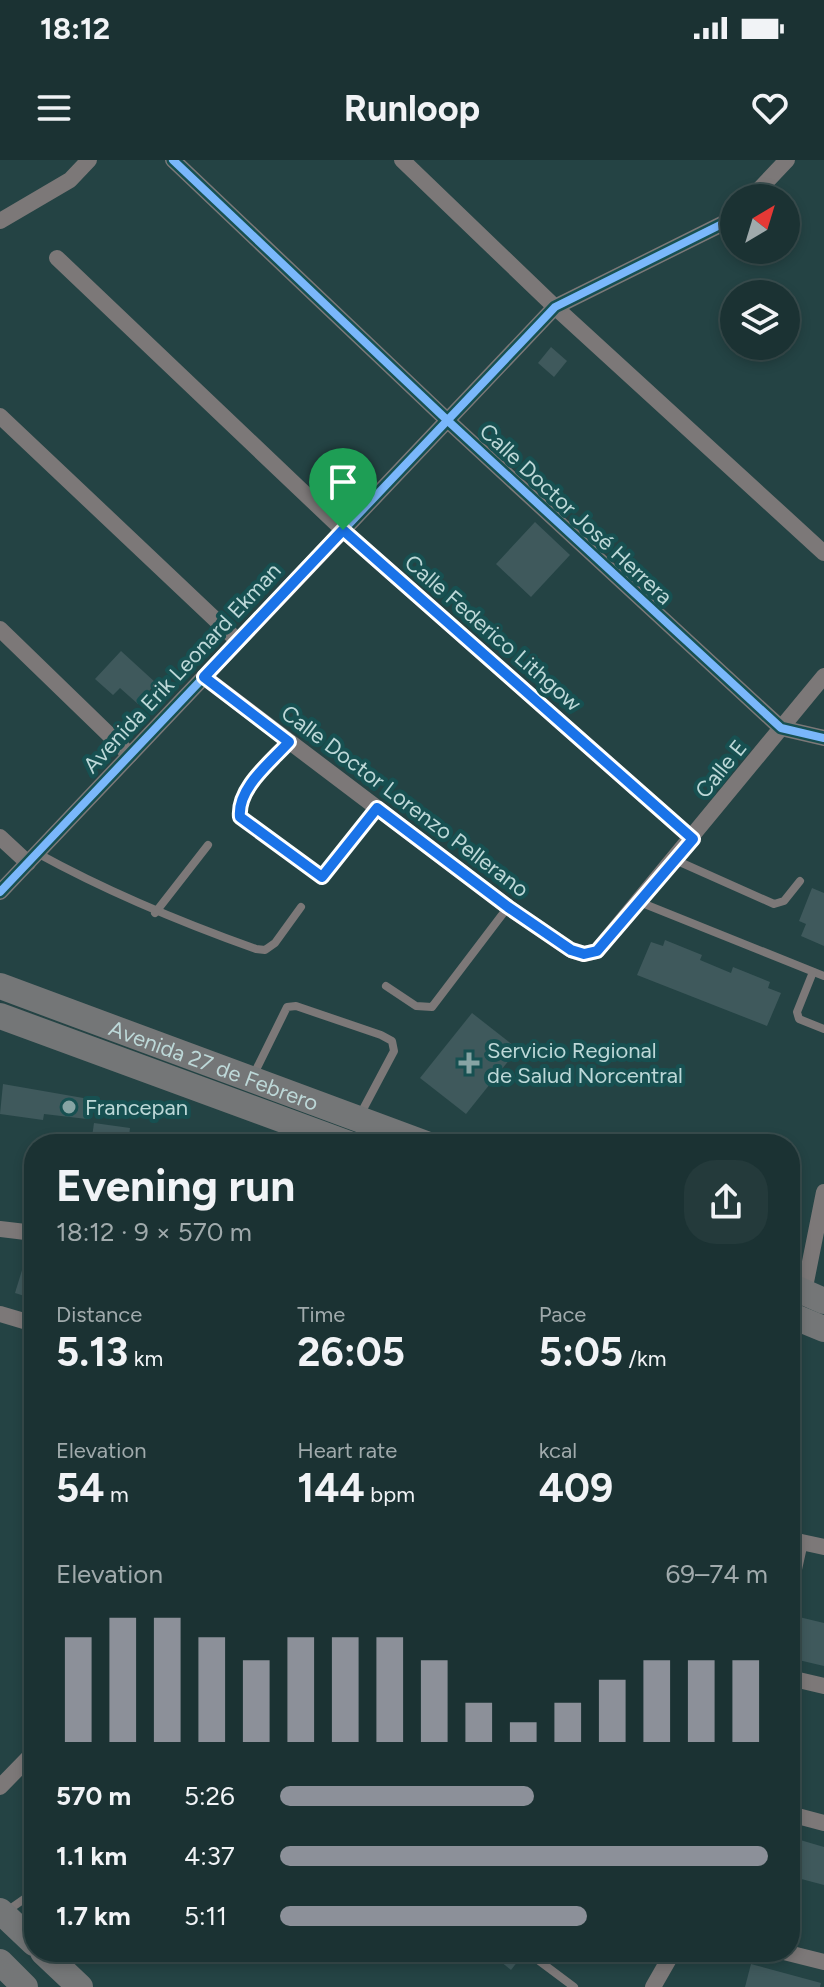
<!DOCTYPE html>
<html lang="en">
<head>
<meta charset="utf-8">
<style>
  body { margin:0; font-family:Figtree,sans-serif; background:#243a3b; color:#f1f3f6; height:100vh; display:flex; flex-direction:column; font-size:30px; white-space:nowrap }
  * { box-sizing:border-box; margin:0 }
  p { font-size:26px; color:#a0aaac }
  .icon { flex:none; width:44px; height:44px; fill:none; stroke:currentColor; stroke-width:2; stroke-linecap:round; stroke-linejoin:round }
  .map { position:relative; flex:1; overflow:hidden }
  .side { position:absolute; left:24px; top:974px; width:776px; height:828px; display:flex; flex-direction:column; background:#1b3233; border-radius:32px; box-shadow:0 4px 12px #0003,0 0 0 2px #394d4e }
  .side>* { flex:none }
  .needle { width:52px; rotate:38deg }
  .tools { position:absolute; left:720px; top:24px; display:grid; gap:16px }
  .tools a { display:grid; place-items:center; width:80px; height:80px; border-radius:50%; background:#1b3233; box-shadow:0 4px 12px #0003,0 0 0 2px #394d4e; font-size:40px }
  .pin { position:absolute; display:grid; place-items:center; width:68px; height:68px; color:#fff; margin:-82px -34px; border-radius:50% 50% 50% 0; rotate:-45deg; box-shadow:0 0 8px #0007 }
  .pin .icon { rotate:45deg }
  .round { display:grid; place-items:center; flex:none; width:84px; height:84px; border-radius:32px; background:#243a3b }
  .overview { display:flex; align-items:center; justify-content:space-between; height:136px; padding:0 32px }
  h1 { font-size:44px; font-weight:700; line-height:60px }
  .stats { display:grid; grid-template-columns:repeat(3,1fr); gap:12px; height:136px; padding:8px 32px }
  .stats div { display:grid; align-content:center }
  .stats b { font-size:40px; font-weight:700 }
  .stats small { font-size:22px; font-weight:400 }
  .stats p { font-size:22px }
  .chart { height:224px; padding:16px 32px }
  .chart p { display:flex; justify-content:space-between }
  .chart svg { width:100%; height:144px; margin-top:8px; stroke:#8c9099; stroke-width:6 }
  ul { padding:0 32px; list-style:none; font-size:26px }
  li { display:grid; grid-template-columns:128px 96px 1fr; align-items:center; height:60px }
  li i { height:20px; border-radius:10px; background:#8c9099 }
  .status { display:flex; justify-content:space-between; align-items:center; height:56px; padding:0 40px; background:#1b3233; direction:ltr }
  .status svg { height:22px; fill:currentColor }
  header { display:flex; justify-content:space-between; align-items:center; height:104px; padding:0 32px; background:#1b3233; font-size:36px; font-weight:700 }
  .map>svg:first-child { display:block }
  .building { fill:#3f595c }
  .lines { fill:none; stroke-linecap:round; stroke-linejoin:round }
  .service { stroke:#7c7878; stroke-width:8 }
  .minor { stroke:#7c7878; stroke-width:16 }
  .primary { stroke:#747677; stroke-width:26 }
  .cycleway-casing { stroke:#175051; stroke-width:13 }
  .cycleway { stroke:#7ab7fb; stroke-width:8 }
  .route-casing { stroke:#fff; stroke-width:16 }
  .route { stroke:#1a73e8; stroke-width:10 }
  .poi-dot { fill:#87a4a4; stroke:#175051; stroke-width:3 }
  .labels { text-anchor:middle; dominant-baseline:central; stroke-width:8; stroke-linejoin:round; paint-order:stroke }
  .street-label { font-size:22px; fill:#bdd8d8; stroke:#175051 }
  .poi-label { font-size:22px; fill:#bdd8d8; stroke:#175051; text-anchor:start }
</style>
</head>
<body>
<div class="status"><b>18:12</b><svg viewBox="0 0 49 12"><path d="M0 12V9h3v3zM5 12V6h3v6zM10 12V3h3v9zM15 12V0h3v12zM26 1h20v11H26zM47 4h2v5h-2z"/></svg></div>
<header><svg class="icon" aria-label="menu" viewBox="0 0 24 24"><path d="M4 6h16M4 12h16M4 18h16"/></svg>Runloop<svg class="icon" aria-label="heart" viewBox="0 0 24 24"><path d="M12 20l-8-8c-3-5 5-10 8-4 3-6 11-1 8 4z"/></svg></header>
<div class="map">
<svg width="824" height="1827" viewBox="0 0 824 1827">
  <rect width="100%" height="100%" fill="#244344"/>
  <g class="building">
    <path d="M551,187l16,14 -13,16 -16,-14z"/>
    <path d="M535,362l35,33 -39,42 -35,-33z"/>
    <path d="M121,491l35,32 -18,21 -18,-16 -7,7 -18,-16z"/>
    <path d="M812,728l12,5v53l-23,-10 5,-12 -7,-3z"/>
    <path d="M665,780l37,15 -2,5 31,13 2,-6 37,15 -2,6 13,5 -14,33 -130,-51 14,-33 12,4z"/>
    <path d="M472,853l46,36 -52,65 -46,-36z"/>
    <path d="M3,924l86,15 -2,20 -43,-5 -1,6 -43,-6z"/>
    <path d="M94,963l36,5 -2,16h-37z"/>
    <path d="M30,1084h4v55l-19,-6z"/>
    <path d="M799,1457l25,6v43l-34,-8z"/>
    <path d="M790,1677l34,10v38l-34,-9z"/>
    <path d="M489,1792h36l-14,18z"/>
    <path d="M751,1804l70,19 -1,4h-75z"/>
  </g>
  <g class="lines">
    <g class="service">
      <path d="M289,582c-18,20 -53,46 -49,75l76,58 11,-2 49,-65"/>
      <path d="M37,693c71,39 143,69 219,96l9,1 10,-7 26,-36"/>
      <path d="M673,699l101,45 10,-3 16,-20"/>
      <path d="M637,741l187,75"/>
      <path d="M155,753l53,-68"/>
      <path d="M813,812l-16,40 2,7 25,10"/>
      <path d="M386,826l30,20 16,1 76,-100"/>
      <path d="M253,916l34,-69 9,-1 85,29 11,6 2,10 -34,64"/>
      <path d="M7,1751l27,-19"/>
      <path d="M539,1792l-1,8 36,27"/>
    </g>
    <g class="minor">
      <path d="M173,0l274,260 334,308 43,10"/>
      <path d="M402,0l153,147 269,246"/>
      <path d="M751,38l36,-38"/>
      <path d="M0,61l70,-41 19,-20"/>
      <path d="M57,98l286,272 350,309"/>
      <path d="M0,256l238,225"/>
      <path d="M0,469l130,126"/>
      <path d="M204,517l304,230 63,43 13,4 13,-3 227,-275"/>
      <path d="M0,677l28,26"/>
      <path d="M0,732l555,-585 171,-85 8,-8"/>
      <path d="M0,1069l34,4"/>
      <path d="M790,1142l14,-10 20,-100"/>
      <path d="M0,1154l34,10"/>
      <path d="M792,1380l32,7"/>
      <path d="M790,1427l10,-45"/>
      <path d="M790,1518l34,8"/>
      <path d="M0,1627l34,-35"/>
      <path d="M790,1654l34,9"/>
      <path d="M784,1792l40,10"/>
      <path d="M653,1827l20,-35"/>
    </g>
    <g class="primary">
      <path id="s1" d="M0,826l426,158"/>
      <path d="M0,856l349,128"/>
      <path d="M790,1126l34,15"/>
      <path d="M790,1155l34,14"/>
      <path d="M0,1751l34,32"/>
      <path d="M43,1792l37,35"/>
      <path d="M0,1802l25,25"/>
    </g>
    <defs>
      <g id="cycleway">
        <path d="M173,0l274,260 334,308 43,10"/>
        <path d="M0,732l555,-585 171,-85 8,-8"/>
      </g>
    </defs>
    <use href="#cycleway" class="cycleway-casing"/>
    <use href="#cycleway" class="cycleway"/>
  </g>
  <g class="lines">
    <defs>
      <path id="route" d="M343,370l350,309 -96,112 -13,3 -13,-4 -63,-43 -131,-99 -55,69 -82,-60c-3,-29 31,-55 49,-75l-85,-65z"/>
    </defs>
    <use href="#route" class="route-casing"/>
    <use href="#route" class="route"/>
  </g>
  <g class="poi-dot">
    <path d="M465 891h8v8h8v8h-8v8h-8v-8h-8v-8h8z"/>
    <circle cx="69" cy="947" r="8"/>
  </g>
  <g class="labels">
    <g class="street-label">
      <text transform="translate(576 354) rotate(43)">Calle Doctor José Herrera</text>
      <text transform="translate(493 473) rotate(41)">Calle Federico Lithgow</text>
      <text transform="translate(182 508) rotate(-47)">Avenida Erik Leonard Ekman</text>
      <text transform="translate(721 609) rotate(-51)">Calle E</text>
      <text transform="translate(405 641) rotate(37)">Calle Doctor Lorenzo Pellerano</text>
      <text stroke="none"><textPath href="#s1" startOffset="228">Avenida 27 de Febrero</textPath></text>
    </g>
    <g class="poi-label">
      <text x="487" y="890">Servicio Regional<tspan x="487" dy="25">de Salud Norcentral</tspan></text>
      <text x="85" y="947">Francepan</text>
    </g>
  </g>
</svg>
<div class="tools">
<a><svg class="needle" viewBox="-14 -14 28 28"><path d="M0-13l5 13h-10z" fill="#e53935"/><path d="M0 13l5-13h-10z" fill="#a0aaac"/></svg></a>
<a><svg class="icon" aria-label="layers" viewBox="0 0 24 24"><path d="M12 4l9 5-9 5-9-5zM3 14l9 5 9-5"/></svg></a>
</div>
<div class="pin" style="left:343px;top:370px;background:#1e9e55"><svg class="icon" aria-label="arrive" viewBox="0 0 24 24"><path d="M6 21V4h12l-3 4 3 4H6"/></svg></div>
<section class="side">
<div class="overview"><div><h1>Evening run</h1><p>18:12 · 9 × 570 m</p></div><a class="round"><svg class="icon" aria-label="share" viewBox="0 0 24 24"><path d="M12 15V3M7 8l5-5 5 5M5 13v7h14v-7"/></svg></a></div>
<div class="stats">
<div><p>Distance</p><b>5.13<small> km</small></b></div>
<div><p>Time</p><b>26:05</b></div>
<div><p>Pace</p><b>5:05<small> /km</small></b></div>
</div>
<div class="stats">
<div><p>Elevation</p><b>54<small> m</small></b></div>
<div><p>Heart rate</p><b>144<small> bpm</small></b></div>
<div><p>kcal</p><b>409</b></div>
</div>
<div class="chart"><p><span>Elevation</span>69–74 m</p>
<svg viewBox="0 0 160 44" preserveAspectRatio="none"><path d="M5 44V12M15 44V6M25 44V6M35 44V12M45 44V19M55 44V12M65 44V12M75 44V12M85 44V19M95 44V32M105 44V38M115 44V32M125 44V25M135 44V19M145 44V19M155 44V19"/></svg>
</div>
<ul>
<li><b>570 m</b>5:26<i style="width:52%"></i></li>
<li><b>1.1 km</b>4:37<i style="width:100%"></i></li>
<li><b>1.7 km</b>5:11<i style="width:63%"></i></li>
</ul>
</section>
</div>
</body>
</html>
